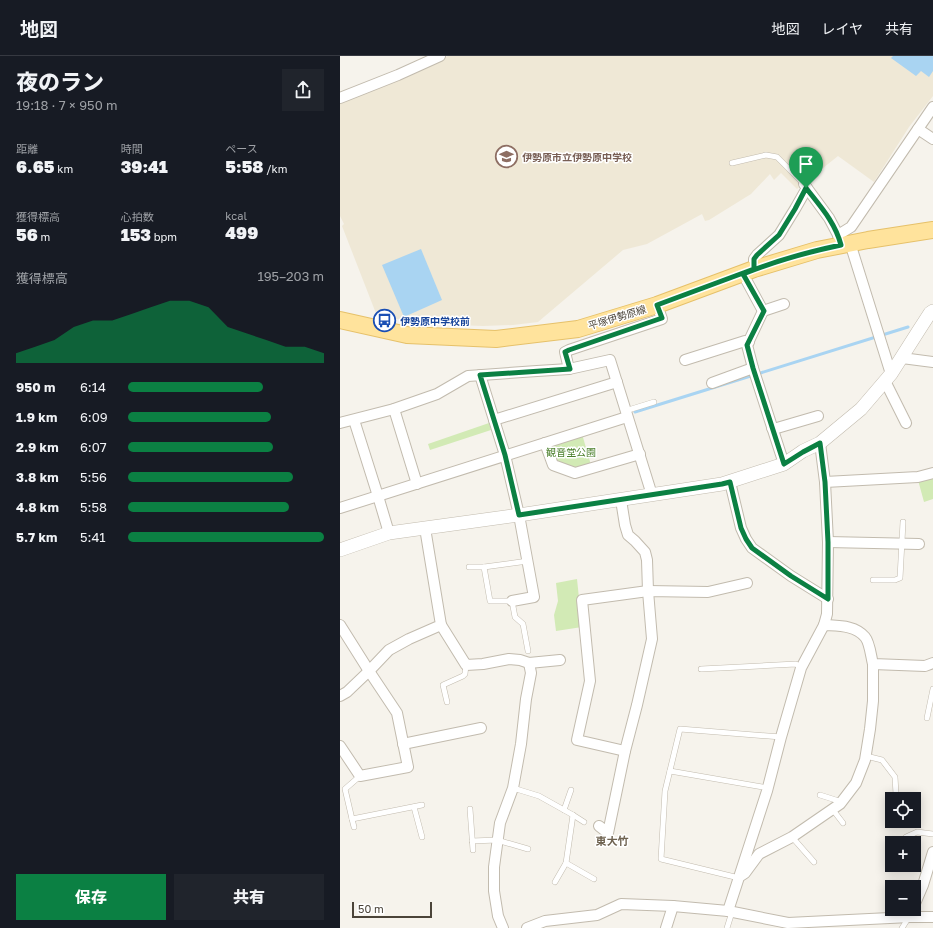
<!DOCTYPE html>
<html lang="ja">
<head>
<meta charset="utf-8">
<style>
  body { margin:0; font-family:"Golos Text","Noto Sans JP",sans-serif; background:#20242c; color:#f1f3f6; height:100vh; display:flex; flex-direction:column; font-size:15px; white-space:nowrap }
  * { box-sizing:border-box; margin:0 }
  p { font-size:13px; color:#9ea1a6 }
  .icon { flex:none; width:22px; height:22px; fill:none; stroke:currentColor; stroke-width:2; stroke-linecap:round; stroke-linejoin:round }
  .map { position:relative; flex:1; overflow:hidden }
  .drawer { display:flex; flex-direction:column; background:#171b24; width:340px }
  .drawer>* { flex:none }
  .controls { position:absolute; left:545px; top:736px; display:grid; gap:8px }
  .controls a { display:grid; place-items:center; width:36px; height:36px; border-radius:0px; background:#171b24; box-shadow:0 2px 10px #0003; font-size:20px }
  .scale { position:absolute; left:12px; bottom:10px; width:80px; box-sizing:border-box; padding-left:4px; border:2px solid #4b4439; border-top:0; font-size:11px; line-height:14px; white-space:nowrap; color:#4b4439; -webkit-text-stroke:3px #fff; paint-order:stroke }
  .pin { position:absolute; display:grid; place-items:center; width:34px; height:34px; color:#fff; margin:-41px -17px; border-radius:50% 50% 50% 0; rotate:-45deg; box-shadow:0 0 4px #0007 }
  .pin .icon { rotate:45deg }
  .round { display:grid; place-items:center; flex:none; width:42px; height:42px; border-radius:0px; background:#20242c }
  .summary { display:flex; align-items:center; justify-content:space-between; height:68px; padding:0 16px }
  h1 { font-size:22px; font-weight:800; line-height:30px }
  .stats { display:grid; grid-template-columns:repeat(3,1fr); gap:6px; height:68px; padding:4px 16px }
  .stats div { display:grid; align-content:center }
  .stats b { font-size:17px; font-weight:800 }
  .stats small { font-size:11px; font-weight:400 }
  .stats p { font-size:11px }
  .chart { height:112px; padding:8px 16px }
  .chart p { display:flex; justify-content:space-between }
  .chart svg { width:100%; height:72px; margin-top:4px; fill:#0b8043; opacity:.7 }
  .cta { display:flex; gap:8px; margin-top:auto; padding:8px 16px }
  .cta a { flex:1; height:46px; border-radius:0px; background:#0b8043; color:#fff; font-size:16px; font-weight:800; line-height:46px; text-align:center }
  .cta a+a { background:#20242c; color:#f1f3f6 }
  ul { padding:0 16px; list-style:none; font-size:13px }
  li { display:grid; grid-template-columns:64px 48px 1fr; align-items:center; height:30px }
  li i { height:10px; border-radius:5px; background:#0b8043 }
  header { display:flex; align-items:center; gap:24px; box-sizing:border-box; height:56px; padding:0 20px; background:#171b24; border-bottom:1px solid #363941 }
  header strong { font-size:19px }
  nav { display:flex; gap:22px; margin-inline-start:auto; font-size:14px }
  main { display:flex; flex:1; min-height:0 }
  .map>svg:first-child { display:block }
  .education { fill:#efe8d6 }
  .green { fill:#d2eab5 }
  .water { fill:#a9d4f2 }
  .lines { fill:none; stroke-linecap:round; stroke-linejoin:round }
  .stream { stroke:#a9d4f2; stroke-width:3 }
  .service-casing { stroke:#c2bbae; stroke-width:6 }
  .minor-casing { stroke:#c2bbae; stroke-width:12 }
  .tertiary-casing { stroke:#c2bbae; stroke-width:14 }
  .primary-casing { stroke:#e6c16a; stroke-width:18 }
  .service { stroke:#fff; stroke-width:5 }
  .minor { stroke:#fff; stroke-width:10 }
  .tertiary { stroke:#fff; stroke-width:13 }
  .primary { stroke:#ffe39c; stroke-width:16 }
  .route-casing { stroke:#fff; stroke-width:8 }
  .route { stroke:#0b8043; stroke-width:5 }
  .labels { text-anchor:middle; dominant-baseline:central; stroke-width:3; stroke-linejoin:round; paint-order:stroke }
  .education-label { font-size:10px; font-weight:bold; fill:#785e54; stroke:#fff; text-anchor:start }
  .street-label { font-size:10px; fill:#4b4439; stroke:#fff }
  .transit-label { font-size:10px; font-weight:bold; fill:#164399; stroke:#fff; text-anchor:start }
  .park-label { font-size:10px; fill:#4a7f2a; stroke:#fff }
  .neighbourhood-label { font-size:11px; font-weight:bold; fill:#6e6250; stroke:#fff }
</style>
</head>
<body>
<header>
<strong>地図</strong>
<nav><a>地図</a><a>レイヤ</a><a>共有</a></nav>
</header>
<main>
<section class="drawer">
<div class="summary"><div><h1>夜のラン</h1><p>19:18 · 7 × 950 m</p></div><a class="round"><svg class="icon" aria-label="share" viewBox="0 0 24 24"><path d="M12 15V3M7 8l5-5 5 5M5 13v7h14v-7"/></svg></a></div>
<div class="stats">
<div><p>距離</p><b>6.65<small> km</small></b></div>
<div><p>時間</p><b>39:41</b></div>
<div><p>ペース</p><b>5:58<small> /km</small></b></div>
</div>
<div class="stats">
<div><p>獲得標高</p><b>56<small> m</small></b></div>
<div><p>心拍数</p><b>153<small> bpm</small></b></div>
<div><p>kcal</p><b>499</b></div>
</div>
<div class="chart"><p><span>獲得標高</span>195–203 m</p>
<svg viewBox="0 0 160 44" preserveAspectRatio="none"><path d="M0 44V38L10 34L20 30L30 22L40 18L50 18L60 14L70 10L80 6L90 6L100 10L110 22L120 26L130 30L140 34L150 34L160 38V44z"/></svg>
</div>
<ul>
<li><b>950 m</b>6:14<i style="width:69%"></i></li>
<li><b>1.9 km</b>6:09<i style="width:73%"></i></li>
<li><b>2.9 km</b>6:07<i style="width:74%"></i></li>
<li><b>3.8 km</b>5:56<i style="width:84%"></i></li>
<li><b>4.8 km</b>5:58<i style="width:82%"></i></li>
<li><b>5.7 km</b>5:41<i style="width:100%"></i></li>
</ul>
<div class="cta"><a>保存</a><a>共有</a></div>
</section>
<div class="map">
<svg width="593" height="872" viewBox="0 0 593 872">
  <rect width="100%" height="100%" fill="#f6f3ec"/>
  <path class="education" d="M108,0h485v40l-24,31 -35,55 -36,-26 -41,33 -16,-16 -7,7 -4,-6 -19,20 -42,26 -4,1 -3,-7 -55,30 -24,6 -85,72 -25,3 -30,1 -54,-2 -52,-8 -35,-90 2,-2 -4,-8v-115z"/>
  <g class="green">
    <path d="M149,367l2,7 -61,20 -2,-6z"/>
    <path d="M242,378l9,31 -14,5 -22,-7 -5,-16 1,-4z"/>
    <path d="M593,419v24l-9,3 -6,-22z"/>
    <path d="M237,523l5,48 -26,4 -2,-16 4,-14 -2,-18z"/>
  </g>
  <g class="water">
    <path d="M553,0h40v15l-4,6 -8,-6 -5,5 -25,-18z"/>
    <path d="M81,193l21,51 -38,17 -22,-52z"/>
  </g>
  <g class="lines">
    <path class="stream" d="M295,356l273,-85"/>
    <defs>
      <g id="service">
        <path d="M392,107l34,-8 11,2 27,27"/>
        <path d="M285,355l29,-9"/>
        <path d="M129,511h15"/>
        <path d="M533,524h22l5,-2 3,-56"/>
        <path d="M188,595l-5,-27 -8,-7 -3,-16h-22l-6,-34 44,-6"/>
        <path d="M361,613l95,-5 5,4"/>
        <path d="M107,646l-4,-17 20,-9 2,-2 1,-9"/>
        <path d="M587,662l6,-29"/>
        <path d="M526,700l16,4 13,17 1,17"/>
        <path d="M330,715l98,17"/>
        <path d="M20,720l-15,13 7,30 70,-14"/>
        <path d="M173,732l26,8 34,19 11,7"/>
        <path d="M480,739l22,7"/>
        <path d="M74,751l8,30"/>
        <path d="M130,753l3,41"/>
        <path d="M224,754l7,-20"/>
        <path d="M493,754l10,13"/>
        <path d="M12,763l2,8"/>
        <path d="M452,781l22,25"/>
        <path d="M132,785l25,-1 31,9"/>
        <path d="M564,787l2,-6 11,-5 16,2"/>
        <path d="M226,807l28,16"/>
        <path d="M399,822l-78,-19 4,-68 15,-62 101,8"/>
        <path d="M215,826l11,-19 7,-48"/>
        <path d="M387,872l5,-16"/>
        <path d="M562,872l7,-11"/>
      </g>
      <g id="minor">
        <path d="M0,42l58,-23 42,-19"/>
        <path d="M578,73l15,10"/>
        <path d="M464,128l25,34 9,17"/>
        <path d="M510,187l41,131"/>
        <path d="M501,189l-3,-10 13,-8 82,-120"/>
        <path d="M414,213v-10l3,-4 22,-20 16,-26 12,-21"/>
        <path d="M403,218l20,37 -16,34 6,23 31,96"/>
        <path d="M423,255l21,-7"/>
        <path d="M562,302l31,4"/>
        <path d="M345,304l60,-19 4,1"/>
        <path d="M229,313l-4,-17 4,-2 93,-31 -5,-14"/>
        <path d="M140,319l25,80 14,60 15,82 -22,4"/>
        <path d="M545,325l21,42"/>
        <path d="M372,327l41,-15"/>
        <path d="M54,353l23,75"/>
        <path d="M14,364l24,76 11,37"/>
        <path d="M154,364l123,-38"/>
        <path d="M0,367l54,-14 43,-15 31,-18 69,-5 32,-2 41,-9 42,135"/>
        <path d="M432,372h5l41,-12"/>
        <path d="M205,387l8,22 22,8 65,-19"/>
        <path d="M390,426l11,46 5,11 6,9 39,28 37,23"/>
        <path d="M485,426l93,-5 15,-4"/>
        <path d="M0,452l287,-91"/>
        <path d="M488,486l91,2"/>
        <path d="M0,569l29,46 28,42 11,54 -48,9 -20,-30"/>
        <path d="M101,569l25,40 17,-1 26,-5 11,1 9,3 31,-3"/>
        <path d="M484,569c14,1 31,0 41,12 5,6 6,20 8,27l52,2 8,-3"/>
        <path d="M0,640l7,-4 22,-21 20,-21 20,-11 32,-14 -16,-97"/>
        <path d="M63,688l78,-16"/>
        <path d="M285,695l-48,-11 13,-59 -8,-81 66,-9 60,1 39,-9"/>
        <path d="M259,770l9,7 17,-82 12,-46 15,-66 -4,-48 -1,-31 -2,-8 -10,-11 -7,-6 -3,-10 -4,-25"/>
        <path d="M402,819l3,-2 14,-19 33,-17 48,-33 16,-21 9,-23 5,-31 3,-28v-37"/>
        <path d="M574,850l9,-21 10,-33"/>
        <path d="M388,855l60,12 122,-6h23"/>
        <path d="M163,872l-5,-12 -4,-25v-24l6,-44 13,-35 8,-44 5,-45 5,-26 -2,-10"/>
        <path d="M187,872l18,-7 52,-6 24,-11 52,2 55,5 39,-120 14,-54 20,-69 23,-43 3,-11 1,-72 -3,-60 -5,-39"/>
        <path d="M326,872l7,-22"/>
      </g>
      <path id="tertiary" d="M0,494l49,-17 130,-18 203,-31 62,-20 19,-13 17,-8 41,-34 30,-35 28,-44 11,-17 3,-2"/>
      <path id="primary" d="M0,264l67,15 89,4 82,-10 79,-24 97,-36 63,-19 51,-10 65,-10"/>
    </defs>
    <use href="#service" class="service-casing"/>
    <use href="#minor" class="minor-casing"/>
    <use href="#tertiary" class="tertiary-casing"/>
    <use href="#primary" class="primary-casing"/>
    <use href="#service" class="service"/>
    <use href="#minor" class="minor"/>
    <use href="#tertiary" class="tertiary"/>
    <use href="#primary" class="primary"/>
  </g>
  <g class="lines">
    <defs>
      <path id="route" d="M466,132l-11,21 -16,26 -22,20 -3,4v10l-97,36 5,13 -93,32 -4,2 5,17 -90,6 25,80 14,60 203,-31 8,-2 11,46 5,11 6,9 39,28 37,23v-57l-3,-60 -5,-39 -17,9 -19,12 -31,-96 -6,-23 17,-34 -21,-37c32,-13 65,-22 98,-29 -6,-23 -21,-39 -35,-57"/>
    </defs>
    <use href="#route" class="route-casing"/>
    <use href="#route" class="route"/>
  </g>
  <defs>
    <symbol id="school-ring" viewBox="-11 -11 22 22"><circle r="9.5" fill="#fff" stroke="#8d6e63" stroke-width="1.5"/><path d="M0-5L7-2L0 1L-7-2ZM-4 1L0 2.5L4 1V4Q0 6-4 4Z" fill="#8d6e63"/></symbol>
    <symbol id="bus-ring" viewBox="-11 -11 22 22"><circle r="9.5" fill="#fff" stroke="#1a4fb4" stroke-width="1.5"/><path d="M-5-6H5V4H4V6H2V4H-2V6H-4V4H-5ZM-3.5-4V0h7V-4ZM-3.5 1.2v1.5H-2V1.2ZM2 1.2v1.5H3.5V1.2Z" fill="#1a4fb4"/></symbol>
  </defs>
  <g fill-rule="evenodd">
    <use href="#school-ring" x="154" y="88" width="25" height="25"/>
    <use href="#bus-ring" x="32" y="252" width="25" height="25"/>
  </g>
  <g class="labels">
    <g class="education-label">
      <text x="182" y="101">伊勢原市立伊勢原中学校</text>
    </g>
    <g class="street-label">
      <text transform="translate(277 261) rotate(-17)">平塚伊勢原線</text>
    </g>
    <g class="transit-label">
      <text x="60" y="265">伊勢原中学校前</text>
    </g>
    <g class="park-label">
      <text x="231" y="396">観音堂公園</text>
    </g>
    <g class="neighbourhood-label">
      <text x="272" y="784">東大竹</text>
    </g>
  </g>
</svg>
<div class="controls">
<a><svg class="icon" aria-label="locate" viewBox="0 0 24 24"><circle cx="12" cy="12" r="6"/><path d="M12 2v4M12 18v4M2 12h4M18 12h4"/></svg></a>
<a>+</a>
<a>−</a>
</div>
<div class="scale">50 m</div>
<div class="pin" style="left:466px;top:132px;background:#1e9e55"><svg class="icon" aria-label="arrive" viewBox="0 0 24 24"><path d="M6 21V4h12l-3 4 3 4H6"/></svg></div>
</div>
</main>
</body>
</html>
